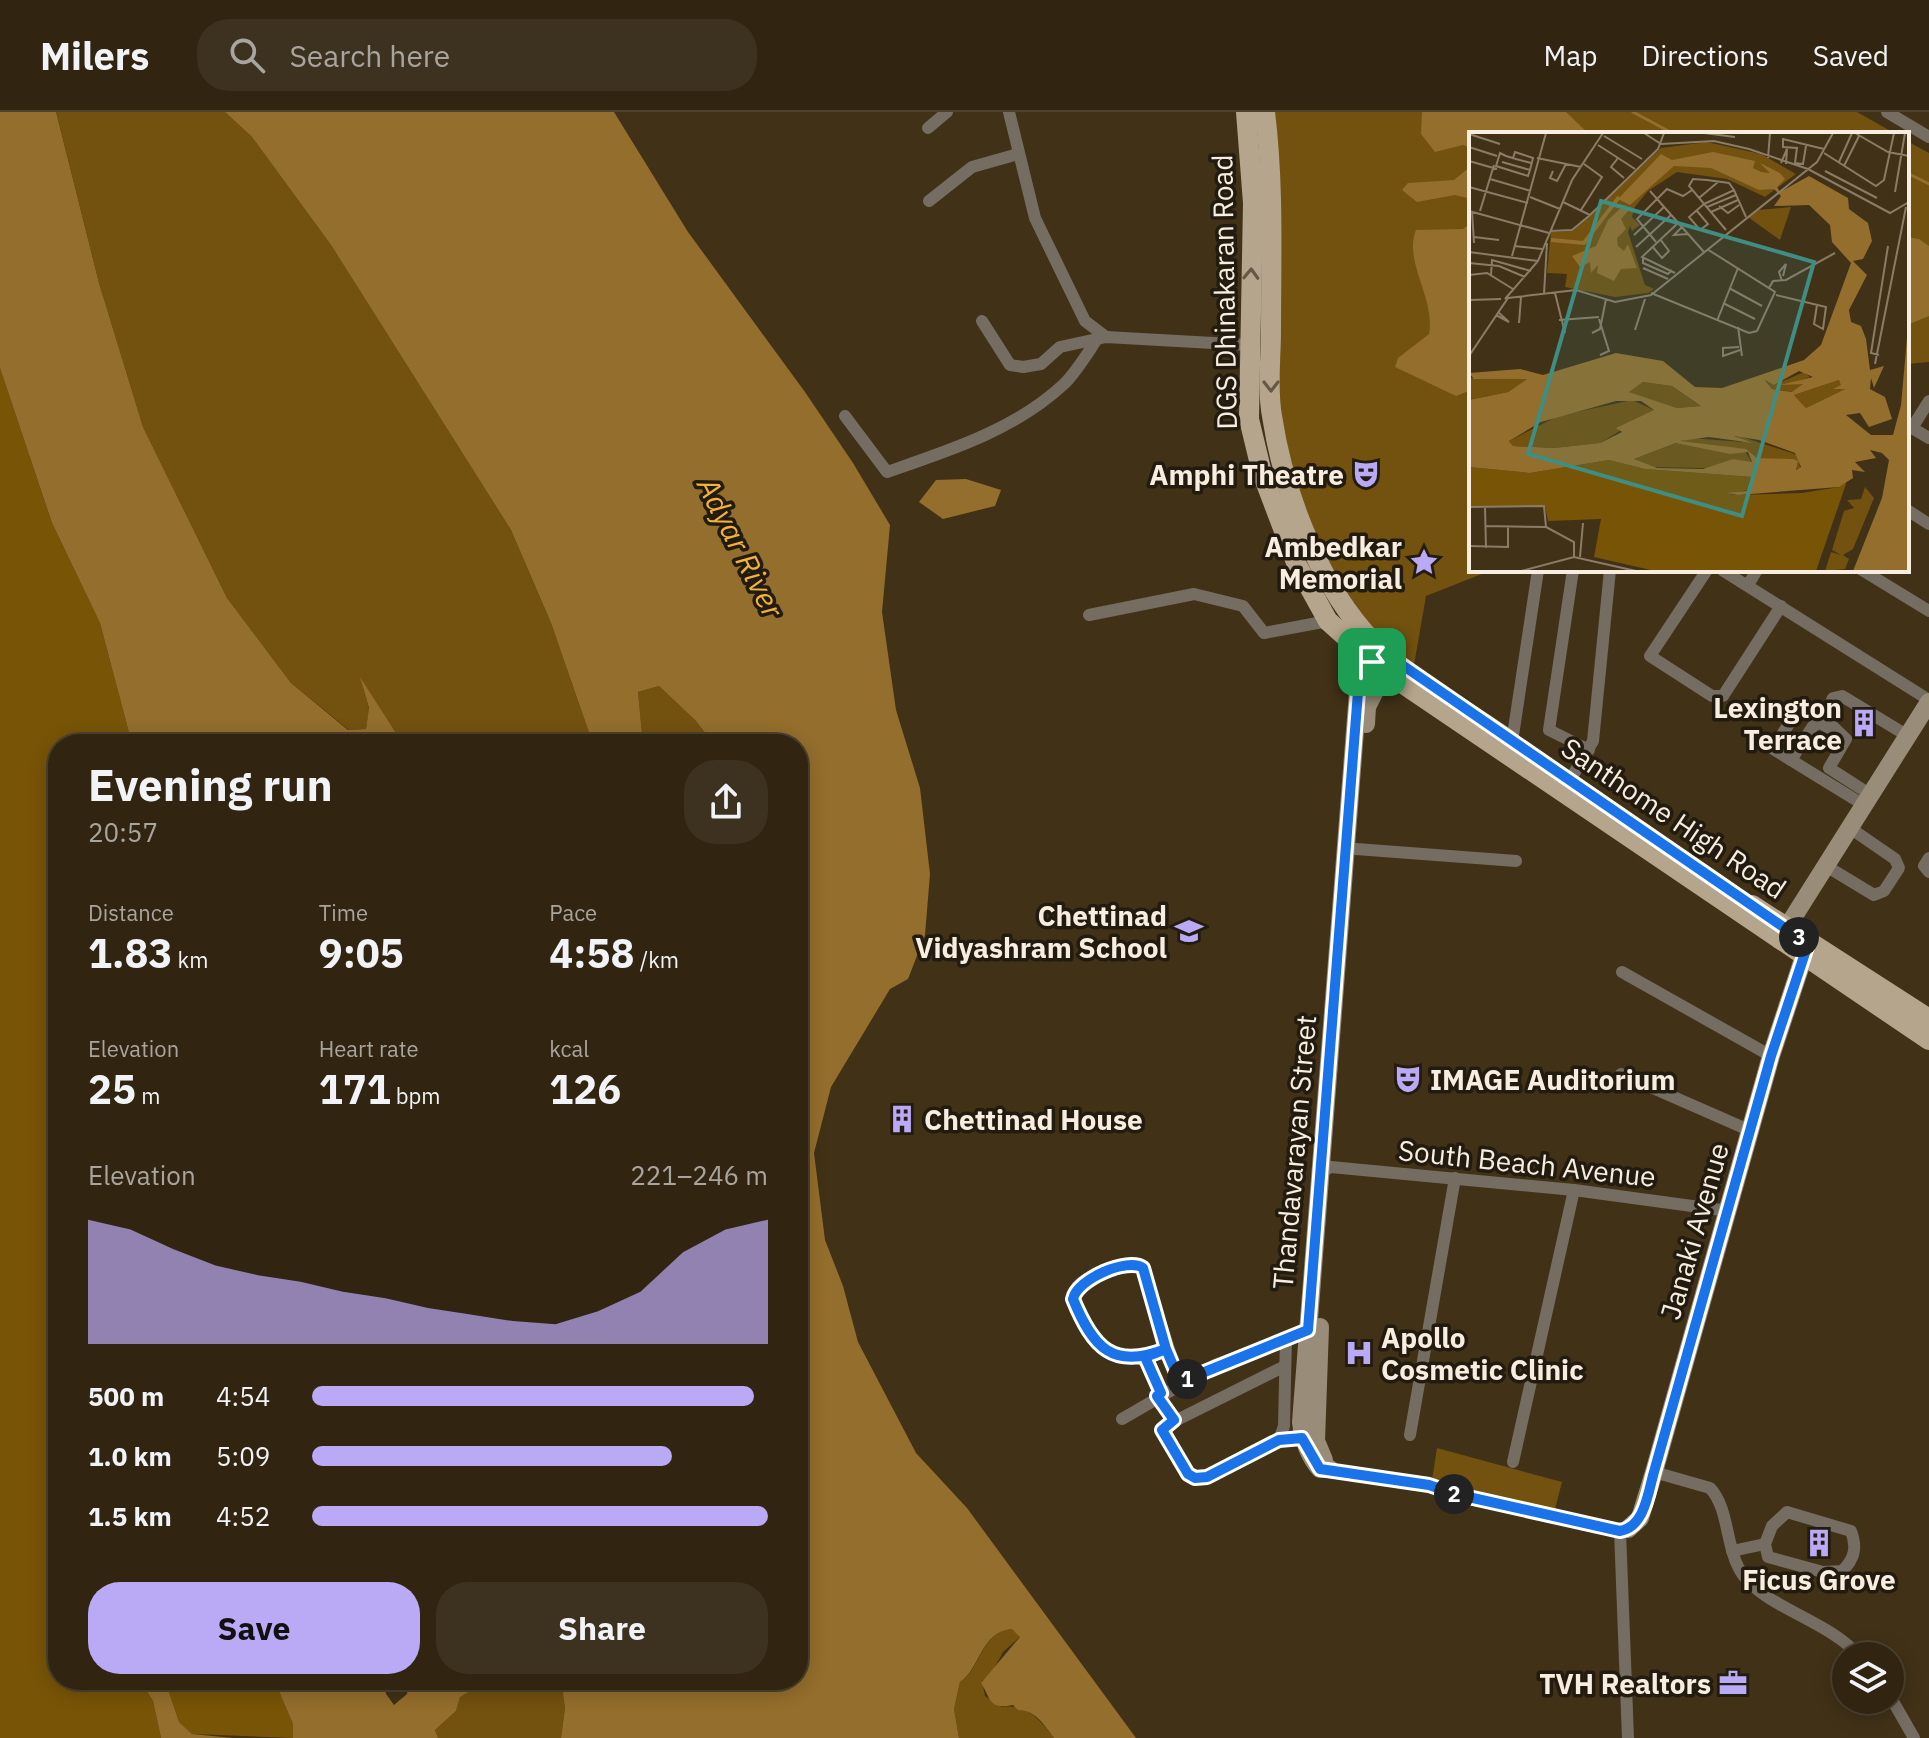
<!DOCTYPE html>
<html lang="en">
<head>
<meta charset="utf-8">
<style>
  body { margin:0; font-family:"IBM Plex Sans",sans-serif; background:#3d311f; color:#f1f3f6; height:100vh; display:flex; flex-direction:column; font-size:30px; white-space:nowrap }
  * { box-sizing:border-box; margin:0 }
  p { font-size:26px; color:#a8a59f }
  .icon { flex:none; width:44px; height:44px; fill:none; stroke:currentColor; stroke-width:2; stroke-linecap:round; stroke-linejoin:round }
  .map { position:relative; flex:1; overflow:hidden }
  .details { position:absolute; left:48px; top:622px; width:760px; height:956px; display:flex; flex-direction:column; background:#312511; border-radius:32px; box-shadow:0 4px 20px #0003,0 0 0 2px #4c4231 }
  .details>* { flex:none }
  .controls { position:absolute; left:1832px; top:1530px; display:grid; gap:16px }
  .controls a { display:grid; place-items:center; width:72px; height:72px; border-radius:50%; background:#312511; box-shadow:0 4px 20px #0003,0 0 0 2px #4c4231; font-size:40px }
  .pin { position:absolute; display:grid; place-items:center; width:68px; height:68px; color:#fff; margin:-34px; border-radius:16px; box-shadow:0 4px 12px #0006 }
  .km { position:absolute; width:40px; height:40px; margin:-20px; border-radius:50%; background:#222; color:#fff; font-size:22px; line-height:40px; text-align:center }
  .round { display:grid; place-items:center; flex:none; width:84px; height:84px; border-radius:32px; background:#3d311f }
  .overview { display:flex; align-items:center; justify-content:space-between; height:136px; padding:0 40px }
  h1 { font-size:44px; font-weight:700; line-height:60px }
  .stats { display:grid; grid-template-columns:repeat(3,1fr); gap:12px; height:136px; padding:8px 40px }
  .stats div { display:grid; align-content:center }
  .stats b { font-size:40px; font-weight:700 }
  .stats small { font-size:22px; font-weight:400 }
  .stats p { font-size:22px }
  .chart { height:224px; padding:16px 40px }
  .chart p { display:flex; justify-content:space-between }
  .chart svg { width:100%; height:144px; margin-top:8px; fill:#baaaf6; opacity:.7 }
  .primary-button { display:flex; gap:16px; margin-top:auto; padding:16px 40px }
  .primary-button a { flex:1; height:92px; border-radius:32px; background:#baaaf6; color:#111; font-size:32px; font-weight:700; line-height:92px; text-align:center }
  .primary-button a+a { background:#3d311f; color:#f1f3f6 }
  ul { padding:0 40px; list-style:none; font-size:26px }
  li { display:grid; grid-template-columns:128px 96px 1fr; align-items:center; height:60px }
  li i { height:20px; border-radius:10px; background:#baaaf6 }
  header { display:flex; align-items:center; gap:48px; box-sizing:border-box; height:112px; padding:0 40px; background:#312511; border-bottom:2px solid #4c4231 }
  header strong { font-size:38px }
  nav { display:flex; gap:44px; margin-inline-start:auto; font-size:28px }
  .search { width:560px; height:72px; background:#3d311f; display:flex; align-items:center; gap:20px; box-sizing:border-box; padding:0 28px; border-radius:32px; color:#a8a59f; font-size:30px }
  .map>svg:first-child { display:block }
  .green { fill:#73510f }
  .forest { fill:#785407 }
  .water { fill:#946e2c }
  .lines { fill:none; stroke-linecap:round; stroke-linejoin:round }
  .stream { stroke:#946e2c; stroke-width:3 }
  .street { stroke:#756d61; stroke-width:12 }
  .secondary { stroke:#998d79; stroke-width:18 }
  .primary { stroke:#b5a58c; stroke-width:20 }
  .oneway { stroke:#645947 }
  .route-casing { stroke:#fff; stroke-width:16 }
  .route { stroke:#1a73e8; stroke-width:10 }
  .labels { text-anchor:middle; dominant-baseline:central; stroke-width:7; stroke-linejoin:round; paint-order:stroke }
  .street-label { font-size:28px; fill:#f8edde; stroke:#221b0f }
  .poi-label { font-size:28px; font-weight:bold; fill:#f8edde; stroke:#221b0f; text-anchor:end }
  .water-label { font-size:30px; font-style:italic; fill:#f3b23a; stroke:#221b0f }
  .inset-river { fill:none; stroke:#946e2c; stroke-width:4 }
  .inset-road { fill:none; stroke:#8a7c67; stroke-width:2 }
  .view { fill:#3e8e84; fill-opacity:0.15; stroke:#3e8e84; stroke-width:4 }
  .inset-edge { fill:none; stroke:#f8edde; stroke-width:4 }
</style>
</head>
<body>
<header>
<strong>Milers</strong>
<div class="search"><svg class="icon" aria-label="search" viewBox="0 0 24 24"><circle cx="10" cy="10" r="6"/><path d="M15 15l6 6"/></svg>Search here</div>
<nav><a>Map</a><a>Directions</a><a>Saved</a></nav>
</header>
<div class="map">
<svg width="1929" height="1626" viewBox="0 0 1929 1626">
  <rect width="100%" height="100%" fill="#413117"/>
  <g class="green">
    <path d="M56,0h169l27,25 79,108 180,285 40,93 42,121h-190l-42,-64 8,29 -3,20 -17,1 -58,-47 -64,-85 -84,-171 -44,-144z"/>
    <path d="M1272,0h585l39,22h-425v436h21l-66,26 -12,69 -41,-34 -31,-46 -26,-45 -24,-62 -13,-69z"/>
    <path d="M1907,29l22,12v209l-22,2z"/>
    <path d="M659,574l36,34 19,24h-71l-5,-52z"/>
    <path d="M1437,1336l125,34 -8,31 -123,-27z"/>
    <path d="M1012,1517l9,7 -18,16 -13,24 -8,5 3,15 17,11c25,-4 38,13 52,31h-95l-5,-29 6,-27c22,-14 20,-50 52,-53z"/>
    <path d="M475,1568h86l4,28 -4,30h-123l-3,-8 21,-19 4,-15z"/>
  </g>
  <g class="forest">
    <path d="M0,256l52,155 48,100 32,121h-74v936h82l13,21 8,37h-161z"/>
    <path d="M165,1568h109l19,44v14l-101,-4 -13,-12z"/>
  </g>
  <g class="water">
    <path d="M0,0h56l43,171 44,144 84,171 64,85 57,47 18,-1 3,-21 -9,-31 43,67h-271l-32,-121 -48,-100 -52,-155z"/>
    <path d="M225,0h389l74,120 117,160 48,71 37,62 -8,87 14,98 24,78 10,86 -5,61 -17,44 -18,10 -59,98 -17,66 11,87 18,46 15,56 58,111 51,55 169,230h-82c-10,-13 -18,-28 -36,-28l-5,-5c-24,5 -22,-6 -32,-22l39,-46 -8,-8c-32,3 -31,39 -52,53l-6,27 5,29h-398l4,-30 -4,-28h237v-936h-84l-19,-24 -36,-34 -21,6 5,52h-50l-42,-121 -40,-93 -180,-285 -79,-108z"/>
    <path d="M1422,0h144l23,22h-118v14l-8,-3 -28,7 -14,-18z"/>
    <path d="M1471,54v33l-16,-4 -38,7 -15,-12 6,-7 46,-3z"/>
    <path d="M1471,111v167l-15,6 -61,-29 3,-9 31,-24c7,-35 -26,-72 -13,-104l47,-1z"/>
    <path d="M1907,125l12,2 10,7v70l-22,9z"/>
    <path d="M966,367l35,11 -6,16 -52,13 -24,-17 17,-22z"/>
    <path d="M140,1568h25l14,42 13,12 41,4h-72l-8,-37z"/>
    <path d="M274,1568h110l2,14 8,11 13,-11 2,-14h5l2,11 24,-4 7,-7h28l-5,11 -10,6 -4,14 -21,19 3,8h-145v-14z"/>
  </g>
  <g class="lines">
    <g class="stream">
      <path d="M1633,0l41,22"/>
      <path d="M1907,61l22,11"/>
    </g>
    <g class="street">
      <path d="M1009,0l26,106 50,103 21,16"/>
      <path d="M1887,0l42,25"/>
      <path d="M928,16l19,-16"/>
      <path d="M929,89l43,-34 46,-13"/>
      <path d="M982,209l28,44 13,2 18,-3 19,-17 46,-10 143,8"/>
      <path d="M845,304l42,56c61,-21 128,-42 177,-88 13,-13 23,-30 33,-45"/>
      <path d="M1907,313l22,13"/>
      <path d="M1912,316l17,-27"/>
      <path d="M1907,398l22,14"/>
      <path d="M1573,458l-24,160 40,20"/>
      <path d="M1707,458l-57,86 62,40h11l58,-90"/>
      <path d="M1722,458l207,130"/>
      <path d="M1862,458l67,41"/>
      <path d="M1748,473l9,-15"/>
      <path d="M1089,503l105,-21 49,12 21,27 64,-12"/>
      <path d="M1790,610l-17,27 91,56"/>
      <path d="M1512,630l26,-172"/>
      <path d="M1791,648l22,-34 7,-3 11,6"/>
      <path d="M1569,670l24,-41 17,-171"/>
      <path d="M1871,683l-42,-27 17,-29 -22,-21 9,-20 9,-2 66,40"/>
      <path d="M1356,737l160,12"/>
      <path d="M1929,746l-5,8 5,6"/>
      <path d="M1826,754l48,29 10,-4 15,-23 -4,-9 -45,-31"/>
      <path d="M1622,860l149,84"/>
      <path d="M1621,962l130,57"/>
      <path d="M1321,1060l10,-5 243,23 155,21"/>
      <path d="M1166,1237c-15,6 -38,14 -54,6 -14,-7 -47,-53 -35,-68 8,-10 23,-13 34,-16 10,-4 20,-9 30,-6l39,117"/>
      <path d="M1145,1245l16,36"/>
      <path d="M1285,1254l-122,61 25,47 7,4 12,-1 72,-37 5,-14 2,-88"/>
      <path d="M1157,1284l17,24"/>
      <path d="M1122,1307l93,-54 97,-35"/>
      <path d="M1410,1323l45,-257"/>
      <path d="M1513,1350l61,-272"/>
      <path d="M1330,1357l99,16 26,9 165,37 8,-2"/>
      <path d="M1654,1360l56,16c20,21 15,62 33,87 24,33 86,46 116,81"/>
      <path d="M1620,1419l8,207"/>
      <path d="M1732,1439l33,-7 7,-18 15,-14 64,19c6,16 4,28 -9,40l-19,1 -55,-15 -3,-13"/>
      <path d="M1890,1584l24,42"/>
    </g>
    <g class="secondary">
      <path d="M1366,612l1,-17 24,-48"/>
      <path d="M1779,828l150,-238"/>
      <path d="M1320,1215l-4,114 8,19"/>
      <path d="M1330,1357h-10c-12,-14 -17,-29 -19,-47l57,-730 4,-19 18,-21"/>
      <path d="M1628,1417l12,-11 14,-46 117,-416 37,-112"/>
    </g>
    <g class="primary">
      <path d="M1246,0l7,91 -4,216 13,54 35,92 31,56 56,50 545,369"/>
      <path d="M1265,0c9,73 6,146 6,219 0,27 -4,58 1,85 11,73 43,159 92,216 39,44 98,75 146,109"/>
      <path d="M1752,793l177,114"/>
    </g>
  </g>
  <defs><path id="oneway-chevron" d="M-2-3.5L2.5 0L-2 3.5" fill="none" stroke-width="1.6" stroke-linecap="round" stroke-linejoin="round" transform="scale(2)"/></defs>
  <g class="oneway">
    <use href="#oneway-chevron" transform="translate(1251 162) rotate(-88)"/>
    <use href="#oneway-chevron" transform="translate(1271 274) rotate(90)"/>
  </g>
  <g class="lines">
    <defs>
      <path id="route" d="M1372,550l-10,11 -4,19 -50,638 -128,52 -14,-33c-53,21 -73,-1 -93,-50 4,-20 55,-42 70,-31l23,81 -21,8 16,36 -4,3 17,24 -12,10 26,44 7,4 12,-1 72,-37 23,-2 18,31 109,16 26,9 165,37c25,-4 28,-39 34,-59l117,-416 37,-112 -416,-286 -8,13 -12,-9"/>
    </defs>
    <use href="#route" class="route-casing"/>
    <use href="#route" class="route"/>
  </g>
  <defs>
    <symbol id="theatre-bare" viewBox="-9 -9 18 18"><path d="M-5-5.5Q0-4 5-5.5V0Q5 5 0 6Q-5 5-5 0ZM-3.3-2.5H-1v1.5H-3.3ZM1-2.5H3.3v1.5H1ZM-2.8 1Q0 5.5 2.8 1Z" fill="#baaaf6" stroke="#221b0f" stroke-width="2.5" paint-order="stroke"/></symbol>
    <symbol id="sight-bare" viewBox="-9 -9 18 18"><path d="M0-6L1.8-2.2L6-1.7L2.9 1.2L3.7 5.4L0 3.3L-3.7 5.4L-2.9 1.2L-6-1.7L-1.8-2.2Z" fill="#baaaf6" stroke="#221b0f" stroke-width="2.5" paint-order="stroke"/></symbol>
    <symbol id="building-bare" viewBox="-9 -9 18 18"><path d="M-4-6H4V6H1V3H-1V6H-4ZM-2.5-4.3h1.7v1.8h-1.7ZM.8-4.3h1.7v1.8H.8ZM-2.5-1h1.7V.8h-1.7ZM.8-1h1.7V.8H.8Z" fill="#baaaf6" stroke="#221b0f" stroke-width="2.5" paint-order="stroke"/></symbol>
    <symbol id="school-bare" viewBox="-9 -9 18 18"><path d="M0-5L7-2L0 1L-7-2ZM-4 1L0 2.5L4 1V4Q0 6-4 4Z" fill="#baaaf6" stroke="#221b0f" stroke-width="2.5" paint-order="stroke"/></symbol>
    <symbol id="hospital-bare" viewBox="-9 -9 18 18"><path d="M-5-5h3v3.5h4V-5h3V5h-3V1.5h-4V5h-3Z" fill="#baaaf6" stroke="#221b0f" stroke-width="2.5" paint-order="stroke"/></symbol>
    <symbol id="office-bare" viewBox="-9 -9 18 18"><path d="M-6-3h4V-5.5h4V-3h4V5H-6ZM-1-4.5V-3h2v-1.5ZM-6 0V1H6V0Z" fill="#baaaf6" stroke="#221b0f" stroke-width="2.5" paint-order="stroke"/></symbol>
  </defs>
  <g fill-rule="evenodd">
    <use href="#theatre-bare" x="1346" y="342" width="40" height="40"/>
    <use href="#sight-bare" x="1404" y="430" width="40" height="40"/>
    <use href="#building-bare" x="1844" y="591" width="40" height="40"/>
    <use href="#school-bare" x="1169" y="799" width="40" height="40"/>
    <use href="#theatre-bare" x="1388" y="947" width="40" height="40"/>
    <use href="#building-bare" x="882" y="987" width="40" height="40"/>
    <use href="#hospital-bare" x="1339" y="1221" width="40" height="40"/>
    <use href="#building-bare" x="1799" y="1411" width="40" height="40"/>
    <use href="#office-bare" x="1713" y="1551" width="40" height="40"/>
  </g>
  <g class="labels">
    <g class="street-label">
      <text transform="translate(1224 180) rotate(-91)">DGS Dhinakaran Road</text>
      <text transform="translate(1674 706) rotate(34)">Santhome High Road</text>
      <text transform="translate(1294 1040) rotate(-85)">Thandavarayan Street</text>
      <text transform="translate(1527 1051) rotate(6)">South Beach Avenue</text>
      <text transform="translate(1694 1119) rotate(-74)">Janaki Avenue</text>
    </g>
    <g class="poi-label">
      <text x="1344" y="362">Amphi Theatre</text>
      <text x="1402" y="434">Ambedkar<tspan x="1402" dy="32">Memorial</tspan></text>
      <text x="1842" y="595">Lexington<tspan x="1842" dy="32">Terrace</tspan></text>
      <text x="1167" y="803">Chettinad<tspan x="1167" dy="32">Vidyashram School</tspan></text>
      <text x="1430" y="967" text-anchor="start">IMAGE Auditorium</text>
      <text x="924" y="1007" text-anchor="start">Chettinad House</text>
      <text x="1381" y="1225" text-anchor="start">Apollo<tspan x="1381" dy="32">Cosmetic Clinic</tspan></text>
      <text x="1819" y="1467" text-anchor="middle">Ficus Grove</text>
      <text x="1711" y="1571">TVH Realtors</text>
    </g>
    <g class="water-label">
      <text transform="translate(741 435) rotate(63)">Adyar River</text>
    </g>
  </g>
  <g transform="translate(1469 20)">
    <rect width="440" height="440" fill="#413117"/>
    <path d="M238,10l54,12 35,20 -31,23 -38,-18 -50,-7 -29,19 -14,17 -2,9 8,8 -8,6 -2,-5 -2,6 17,53 9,4 -6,4 -33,4 -50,-10 2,-13 -20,-1 4,-41 22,-1 88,-83zM322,75l-11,33 -32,-23 10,-7zM335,240l6,5 -14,5 8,3 -11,7 -21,-3 -7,-10 9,6zM0,246l50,-1 8,2 -19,13 -39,8zM370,248l6,9 -39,19 -12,-13zM174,250l29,4 29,20 -24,2 -49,-16zM163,268l22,10 -54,33 -46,5 -41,-2 -4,-5 49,-25zM267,303l62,20 2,13 -4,1 1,-8 -40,-3 -13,-9 8,14 -19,-4 -20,8 23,4 -20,2 -9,-5 -58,-1 -15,-8 56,-21 53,4zM396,355l9,11 -21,51 -10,6 6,4 -4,10 -20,2 6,-19 10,3 -9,-5 12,-39 10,-3 -7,-8 14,-1z" fill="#73510f"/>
    <path d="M140,328l36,9 108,8 -5,13 -19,4 7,1 66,-2 37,-6 7,-7v4l-30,87h-161l-61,-14 7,-38 -53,2 -3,-15h-76v-39l61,6z" fill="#785407"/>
    <path d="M244,20l42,9 -2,7 8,4 9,1 -10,-10 20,10 5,6 -8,8 3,5 29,-16 39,22 1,11 19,14 4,18 -9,18 -10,2 14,14 -18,35 2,12 10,4 5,13 4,31 14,-4 -10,22 -3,-10 -1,11 15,8 7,22 -23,8 -9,-14 -14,2 25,20h22l8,-30 8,-89v255h-56l29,-73 7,-38 -7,-7 -12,-3 6,8 -21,4 10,10 -13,-2 1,8 -14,9 -101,8 -11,-2 20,-2 6,-14 -108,-8 -36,-9 -79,13 -61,-6v-67l39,-8 19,-13h-53l-5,-6 51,-4 23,6 73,-22 47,8 32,26 27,1 82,-28 17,-15 30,-82 -19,-21 -2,-17 -21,-20 -35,1 7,-10 -7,-7 -15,1 -48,-22 -37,-2 -44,39 -12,-6 43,-45 11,6zM330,239l14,6 -33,8 23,-1 -11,8 -20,-3 -7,-9 9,5zM370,248l2,5 -8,4h12l-39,19 -12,-13zM174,250l29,4 29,20 -24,2 -48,-16zM147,269h25l13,9 -38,18 6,4 -22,11 -46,5 -41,-2 -4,-5 32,-19zM265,304l25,4 36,13 6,14 -5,3 2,-9 -5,-2 -36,-1 -11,-9 -66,-8 29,-4 44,6zM207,311l54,11 18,-2 4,10 -19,-3 -30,10 -46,-1 -23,-9zM155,73l4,6 -7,8 5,10 -9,9 1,8 6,5 4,-7 9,24 -16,1 -7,12 -17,-8 1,-8 -7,8 -1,-11 -10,5 -8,-11 24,-10 12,-26z" fill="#946e2c" fill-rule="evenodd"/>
    <path class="inset-river" d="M82,108l33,3 35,-46"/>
    <path class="inset-road" d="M175,1l17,11 53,-3 35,8 59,20 82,44 19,-11M235,1l31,4M386,1l33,19 21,4M0,2l31,10M135,4l38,23M129,13l37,24M337,14l-3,18 -8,-1 2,-15 -14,-1v-8l41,10M0,15l28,9M355,21l52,33 8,-6 10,-47M44,26l2,-6 18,6 -3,12 -2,6 -32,-10 4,-13 6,3 10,3 15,4M68,26l44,9M149,26l-7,9 13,11M299,26l2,-25M0,29l28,8M33,30l28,8M370,30l13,-29M312,31l6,-14 -1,15M375,34l15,-30M84,39l-3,7 7,3 9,-17M356,39l52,27M21,47l41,12M0,55l59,16M181,59l54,61M426,60l10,-59M61,65l30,12M230,66l19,-16M94,70l27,13M235,72l30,-14 12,27M250,74l9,7 11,-8M238,75l29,-12M112,78l21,-33 -18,-13M0,79l80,22M3,79l2,32M11,79l14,-46M228,79l11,13 -8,6 -11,-13 15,-13M242,80l27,-12M213,95l-8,8 14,-1M257,98l-37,-44 4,-7 14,1 22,3 5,7M81,99l22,-1 18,-15 68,-66 6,-16M165,103l30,-28M5,105l25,3M187,110l-19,-23 30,-30 16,7 9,-6M45,114l28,3M183,114l10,12 7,-7 -9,-12M167,115l35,-32M238,117l68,43 -18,39M0,120l69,9M43,124l34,-123M174,125v6l25,11 4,-4M0,131l30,3 26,11M174,136l25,11M206,141l-33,-16 36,-34M0,143l18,-2 26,16M22,143l1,-15 39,11M313,149l-3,-9 7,-8 -3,12M260,156l33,18M300,156l4,-7 13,-1 49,-27M86,161l10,40M182,161l98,40 8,-2M75,162l3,-51M307,163l50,12 -3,22 -9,-5 3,-19M36,167l33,-38 34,-81 31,-47M0,168l32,-1M254,171l32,16M27,183l13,7 -11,-10M130,187l10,32 -9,4M90,188l40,-3M248,189l21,-53M50,191l2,-26M269,195l4,29M166,198l10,-31M123,201l8,-4 6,-30M270,215l-16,1v8l17,-6M410,223l-8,-2 17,-107M0,224l39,-58 68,-8 39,12 36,-7 166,-133 16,-29M406,232l31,-157M0,375l75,-1 2,21M16,375l1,41M16,394l61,1M77,395l28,15v15M0,414l39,1v-20M111,425l3,-34M52,439l53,-14 62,14"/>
    <path class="view" d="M132,69l213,61 -72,254 -214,-62z"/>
    <rect width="440" height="440" class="inset-edge"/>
  </g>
</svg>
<div class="controls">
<a><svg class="icon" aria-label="layers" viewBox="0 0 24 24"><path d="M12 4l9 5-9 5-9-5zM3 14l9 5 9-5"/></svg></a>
</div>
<div class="pin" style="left:1372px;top:550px;background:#1e9e55"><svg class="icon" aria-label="arrive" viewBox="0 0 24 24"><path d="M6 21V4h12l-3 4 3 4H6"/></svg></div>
<b class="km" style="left:1187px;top:1267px">1</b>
<b class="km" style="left:1454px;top:1382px">2</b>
<b class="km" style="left:1799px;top:825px">3</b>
<section class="details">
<div class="overview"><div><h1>Evening run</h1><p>20:57</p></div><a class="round"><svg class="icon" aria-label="share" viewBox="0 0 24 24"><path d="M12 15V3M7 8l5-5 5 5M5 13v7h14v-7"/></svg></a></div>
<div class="stats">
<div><p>Distance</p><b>1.83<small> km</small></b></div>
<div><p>Time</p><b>9:05</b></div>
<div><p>Pace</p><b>4:58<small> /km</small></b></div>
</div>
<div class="stats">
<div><p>Elevation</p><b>25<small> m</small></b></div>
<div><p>Heart rate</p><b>171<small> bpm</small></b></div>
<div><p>kcal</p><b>126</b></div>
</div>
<div class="chart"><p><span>Elevation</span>221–246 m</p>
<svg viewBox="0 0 160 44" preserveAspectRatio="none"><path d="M0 44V6L10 9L20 15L30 20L40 23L50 25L60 28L70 30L80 33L90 35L100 37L110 38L120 34L130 28L140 16L150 9L160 6V44z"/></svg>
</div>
<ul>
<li><b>500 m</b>4:54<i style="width:97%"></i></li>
<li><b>1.0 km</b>5:09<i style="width:79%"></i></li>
<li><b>1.5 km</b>4:52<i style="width:100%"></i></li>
</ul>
<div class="primary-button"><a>Save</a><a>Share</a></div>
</section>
</div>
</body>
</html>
